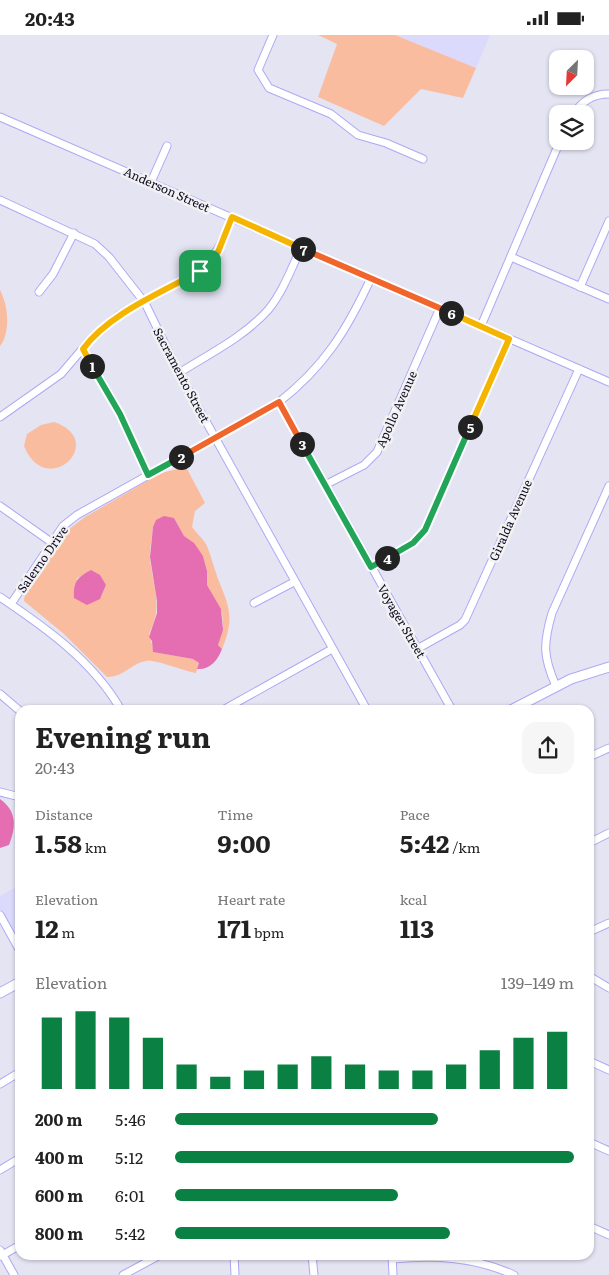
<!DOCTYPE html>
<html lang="en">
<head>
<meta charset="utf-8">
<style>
  body { margin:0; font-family:Literata,serif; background:#f6f6f6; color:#222; height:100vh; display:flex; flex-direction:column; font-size:19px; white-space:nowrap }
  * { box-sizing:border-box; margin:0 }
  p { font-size:16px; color:#767676 }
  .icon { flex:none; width:28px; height:28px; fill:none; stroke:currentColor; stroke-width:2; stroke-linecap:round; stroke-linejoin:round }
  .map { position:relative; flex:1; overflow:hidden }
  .side { position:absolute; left:15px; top:670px; width:579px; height:555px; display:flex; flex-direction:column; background:#fff; border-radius:15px; box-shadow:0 1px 4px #0004 }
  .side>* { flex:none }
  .needle { width:32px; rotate:204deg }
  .buttons { position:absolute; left:549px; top:15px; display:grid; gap:10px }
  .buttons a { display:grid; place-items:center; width:45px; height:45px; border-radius:10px; background:#fff; box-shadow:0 1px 4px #0004; font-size:25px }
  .pin { position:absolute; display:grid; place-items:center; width:42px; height:42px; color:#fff; margin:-21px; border-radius:10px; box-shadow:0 2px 8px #0006 }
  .km { position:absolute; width:25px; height:25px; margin:-12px; border-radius:50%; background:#222; color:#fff; font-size:14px; line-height:25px; text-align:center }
  .round { display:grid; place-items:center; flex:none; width:52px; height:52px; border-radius:15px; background:#f6f6f6 }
  .head { display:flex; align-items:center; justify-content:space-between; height:85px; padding:0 20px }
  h1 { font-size:28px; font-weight:700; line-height:38px }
  .figures { display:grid; grid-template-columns:repeat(3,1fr); gap:8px; height:85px; padding:5px 20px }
  .figures div { display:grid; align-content:center }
  .figures b { font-size:25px; font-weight:700 }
  .figures small { font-size:14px; font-weight:400 }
  .figures p { font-size:14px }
  .chart { height:140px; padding:10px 20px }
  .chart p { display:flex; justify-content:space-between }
  .chart svg { width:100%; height:90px; margin-top:5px; stroke:#0b8043; stroke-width:6 }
  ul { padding:0 20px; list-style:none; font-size:16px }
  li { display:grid; grid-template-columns:80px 60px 1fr; align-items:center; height:38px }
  li i { height:12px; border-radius:6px; background:#0b8043 }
  .status { display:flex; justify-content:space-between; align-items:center; height:35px; padding:0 25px; background:#fff; direction:ltr }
  .status svg { height:14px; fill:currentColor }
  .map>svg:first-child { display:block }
  .built { fill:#dbdafc }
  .green { fill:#fabc9e; fill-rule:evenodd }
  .water { fill:#e56db2 }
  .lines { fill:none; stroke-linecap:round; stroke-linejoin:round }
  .minor-casing { stroke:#aea9f4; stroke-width:9 }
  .major-casing { stroke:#aea9f4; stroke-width:11 }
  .minor { stroke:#fff; stroke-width:7 }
  .major { stroke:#fff; stroke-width:9 }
  .split-1-casing { stroke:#fff; stroke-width:10 }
  .split-2-casing { stroke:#fff; stroke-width:10 }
  .split-3-casing { stroke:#fff; stroke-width:10 }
  .split-4-casing { stroke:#fff; stroke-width:10 }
  .split-5-casing { stroke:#fff; stroke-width:10 }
  .split-6-casing { stroke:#fff; stroke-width:10 }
  .split-7-casing { stroke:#fff; stroke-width:10 }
  .split-8-casing { stroke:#fff; stroke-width:10 }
  .split-1 { stroke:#f5b400; stroke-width:6 }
  .split-2 { stroke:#22a559; stroke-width:6 }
  .split-3 { stroke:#f0652b; stroke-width:6 }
  .split-4 { stroke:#22a559; stroke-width:6 }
  .split-5 { stroke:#22a559; stroke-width:6 }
  .split-6 { stroke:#f5b400; stroke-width:6 }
  .split-7 { stroke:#f0652b; stroke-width:6 }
  .split-8 { stroke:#f5b400; stroke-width:6 }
  .labels { text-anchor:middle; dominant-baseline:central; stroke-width:5; stroke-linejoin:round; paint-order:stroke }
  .street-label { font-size:12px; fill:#0d0923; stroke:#f2f2f2 }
</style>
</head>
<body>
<div class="status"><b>20:43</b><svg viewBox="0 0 49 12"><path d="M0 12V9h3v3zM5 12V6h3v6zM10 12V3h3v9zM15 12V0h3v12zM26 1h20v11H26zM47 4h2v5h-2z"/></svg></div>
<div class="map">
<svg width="609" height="1240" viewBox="0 0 609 1240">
  <rect width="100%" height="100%" fill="#e4e4f3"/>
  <g class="built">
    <path d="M395,0h95l-14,33z"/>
    <path d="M20,850v60l-20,-36v-13z"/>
  </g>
  <g class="green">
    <path d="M318,0h77l81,33 -13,30 -42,-9 -37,37 -66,-29 19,-53z"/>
    <path d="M0,255c8,15 11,42 0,56z"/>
    <path d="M54,387c55,19 -8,79 -30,24l3,-12 14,-9z"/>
    <path d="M186,432l19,36 -10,8 -3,16c5,7 11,11 15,19 4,10 7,22 11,33 11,27 17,39 4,70l-4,-4 5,-20 -1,-13 -15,-27v-14l-4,-15 -19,-20 -10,-18 -21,9c-1,13 -5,26 -2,39 4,28 11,41 -2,68l5,18 39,7 6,4 -3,10c-13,-2 -40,-14 -50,-12 -16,3 -22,16 -39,16l-43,-43 -40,-33 1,-8 39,-60 21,-16 76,-44zM89,537l17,13 -5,12 -25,-18z"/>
  </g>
  <g class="water">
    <path d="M164,481l10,2 10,18 10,7 9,13 4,15v14l14,24 2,21 -5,15 4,4c-4,11 -12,21 -25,20l2,-6 -6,-4 -40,-7 -1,-11 -3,-4 8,-24v-12l-7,-44 3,-30 3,-7z"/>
    <path d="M91,535l9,5 6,10 -6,14 -13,6 -13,-7c-1,-17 4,-21 17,-28z"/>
    <path d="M0,764c17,12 16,28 9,46l-9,3z"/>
  </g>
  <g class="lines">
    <defs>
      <g id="minor">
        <path d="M273,0l-15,35 11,18 62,26 27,21 28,8 37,16"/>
        <path d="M573,79c10,-13 19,-20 36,-20"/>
        <path d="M0,82l609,265"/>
        <path d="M151,147l16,-36"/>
        <path d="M0,165l95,44 14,13 36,46 34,70 188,337"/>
        <path d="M511,222l98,42"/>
        <path d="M580,252l29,-66"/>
        <path d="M39,257l14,-18 21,-41"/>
        <path d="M481,291l79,-185"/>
        <path d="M83,314l37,65 28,61"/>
        <path d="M179,338c30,-19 65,-36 89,-63 15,-18 23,-41 33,-62"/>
        <path d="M279,367l173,308"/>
        <path d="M0,382l61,-43 29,-34 29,-25 81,-44c17,-15 23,-32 32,-53"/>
        <path d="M325,450l39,-20 13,-13 63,-144"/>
        <path d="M0,471l51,36"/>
        <path d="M371,532l42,-24 12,-13 84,-191"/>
        <path d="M0,562c46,31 93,64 121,113"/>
        <path d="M254,568l40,-21"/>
        <path d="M11,569l52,-78 14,-11 202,-113c45,-35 68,-72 92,-124"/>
        <path d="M417,614l43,-24 5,-5 114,-251"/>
        <path d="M556,651c-13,-29 -13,-42 -4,-73l57,-127"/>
        <path d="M0,659l20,17"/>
        <path d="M223,675l109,-61"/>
        <path d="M589,722l20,-9"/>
        <path d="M0,757l20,5"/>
        <path d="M589,808l20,-10"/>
        <path d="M0,880l20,36"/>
        <path d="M589,897l20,-9"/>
        <path d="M589,941l20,12"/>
        <path d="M589,1026l20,9"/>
        <path d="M0,1049l20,-12"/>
        <path d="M589,1107l20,9"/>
        <path d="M0,1135l20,-12"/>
        <path d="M589,1191l20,9"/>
        <path d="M0,1215l14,25"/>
        <path d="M234,1220l1,20"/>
        <path d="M312,1220l2,20"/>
        <path d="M392,1220l1,20"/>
        <path d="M1,1221l19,-11"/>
        <path d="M392,1224c43,-4 83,-2 122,16"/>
        <path d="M123,1240l37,-20"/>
      </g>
      <g id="major">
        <path d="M511,675l60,-31 38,-12"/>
        <path d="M0,958l20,-11"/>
      </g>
    </defs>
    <use href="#minor" class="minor-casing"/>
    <use href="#major" class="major-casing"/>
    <use href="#minor" class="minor"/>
    <use href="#major" class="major"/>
  </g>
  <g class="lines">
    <defs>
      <path id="split-1" d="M92,331l-9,-17c27,-36 78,-56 117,-78"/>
      <path id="split-2" d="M92,331l28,48 28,61 33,-18"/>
      <path id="split-3" d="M181,422l98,-55 23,42"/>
      <path id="split-4" d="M302,409l69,123 16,-9"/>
      <path id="split-5" d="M387,523l26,-15 12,-13 45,-103"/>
      <path id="split-6" d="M451,278l58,26 -39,88"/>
      <path id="split-7" d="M303,214l148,64"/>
      <path id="split-8" d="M200,236l18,-19 14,-35 71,32"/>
    </defs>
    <use href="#split-1" class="split-1-casing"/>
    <use href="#split-2" class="split-2-casing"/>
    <use href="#split-3" class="split-3-casing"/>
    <use href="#split-4" class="split-4-casing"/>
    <use href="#split-5" class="split-5-casing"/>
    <use href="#split-6" class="split-6-casing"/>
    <use href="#split-7" class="split-7-casing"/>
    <use href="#split-8" class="split-8-casing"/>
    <use href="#split-1" class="split-1"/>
    <use href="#split-2" class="split-2"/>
    <use href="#split-3" class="split-3"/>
    <use href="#split-4" class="split-4"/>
    <use href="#split-5" class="split-5"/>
    <use href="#split-6" class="split-6"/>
    <use href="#split-7" class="split-7"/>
    <use href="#split-8" class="split-8"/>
  </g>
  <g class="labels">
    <g class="street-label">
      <text transform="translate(167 154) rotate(24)">Anderson Street</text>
      <text transform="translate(182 340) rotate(62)">Sacramento Street</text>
      <text transform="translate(396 374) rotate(-66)">Apollo Avenue</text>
      <text transform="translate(510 485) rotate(-66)">Giralda Avenue</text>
      <text transform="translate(42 524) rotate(-55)">Salerno Drive</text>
      <text transform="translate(402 586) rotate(60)">Voyager Street</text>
    </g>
  </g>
</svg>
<div class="buttons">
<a><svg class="needle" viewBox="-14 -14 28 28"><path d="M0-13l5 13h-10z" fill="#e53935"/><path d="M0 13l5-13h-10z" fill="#767676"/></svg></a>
<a><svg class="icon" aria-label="layers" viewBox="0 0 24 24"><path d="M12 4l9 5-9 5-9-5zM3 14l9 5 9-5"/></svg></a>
</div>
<div class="pin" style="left:200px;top:236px;background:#1e9e55"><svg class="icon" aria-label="arrive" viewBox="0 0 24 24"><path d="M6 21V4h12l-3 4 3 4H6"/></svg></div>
<b class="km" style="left:92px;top:331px">1</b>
<b class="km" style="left:181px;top:422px">2</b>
<b class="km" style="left:302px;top:409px">3</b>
<b class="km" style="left:387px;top:523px">4</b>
<b class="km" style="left:470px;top:392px">5</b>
<b class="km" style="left:451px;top:278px">6</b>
<b class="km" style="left:303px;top:214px">7</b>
<section class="side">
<div class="head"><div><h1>Evening run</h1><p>20:43</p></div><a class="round"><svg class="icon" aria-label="share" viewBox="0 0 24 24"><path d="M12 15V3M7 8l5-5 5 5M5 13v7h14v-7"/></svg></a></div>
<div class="figures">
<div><p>Distance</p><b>1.58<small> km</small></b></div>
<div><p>Time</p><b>9:00</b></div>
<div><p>Pace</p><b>5:42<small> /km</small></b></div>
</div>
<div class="figures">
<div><p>Elevation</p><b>12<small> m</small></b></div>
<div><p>Heart rate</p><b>171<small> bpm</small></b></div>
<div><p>kcal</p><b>113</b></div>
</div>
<div class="chart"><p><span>Elevation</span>139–149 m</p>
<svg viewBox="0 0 160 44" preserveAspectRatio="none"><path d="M5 44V9M15 44V6M25 44V9M35 44V19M45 44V32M55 44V38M65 44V35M75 44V32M85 44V28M95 44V32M105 44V35M115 44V35M125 44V32M135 44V25M145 44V19M155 44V16"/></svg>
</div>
<ul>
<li><b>200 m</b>5:46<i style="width:66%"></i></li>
<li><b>400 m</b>5:12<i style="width:100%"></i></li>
<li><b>600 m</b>6:01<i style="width:56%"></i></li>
<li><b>800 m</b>5:42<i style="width:69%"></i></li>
</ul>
</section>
</div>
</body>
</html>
